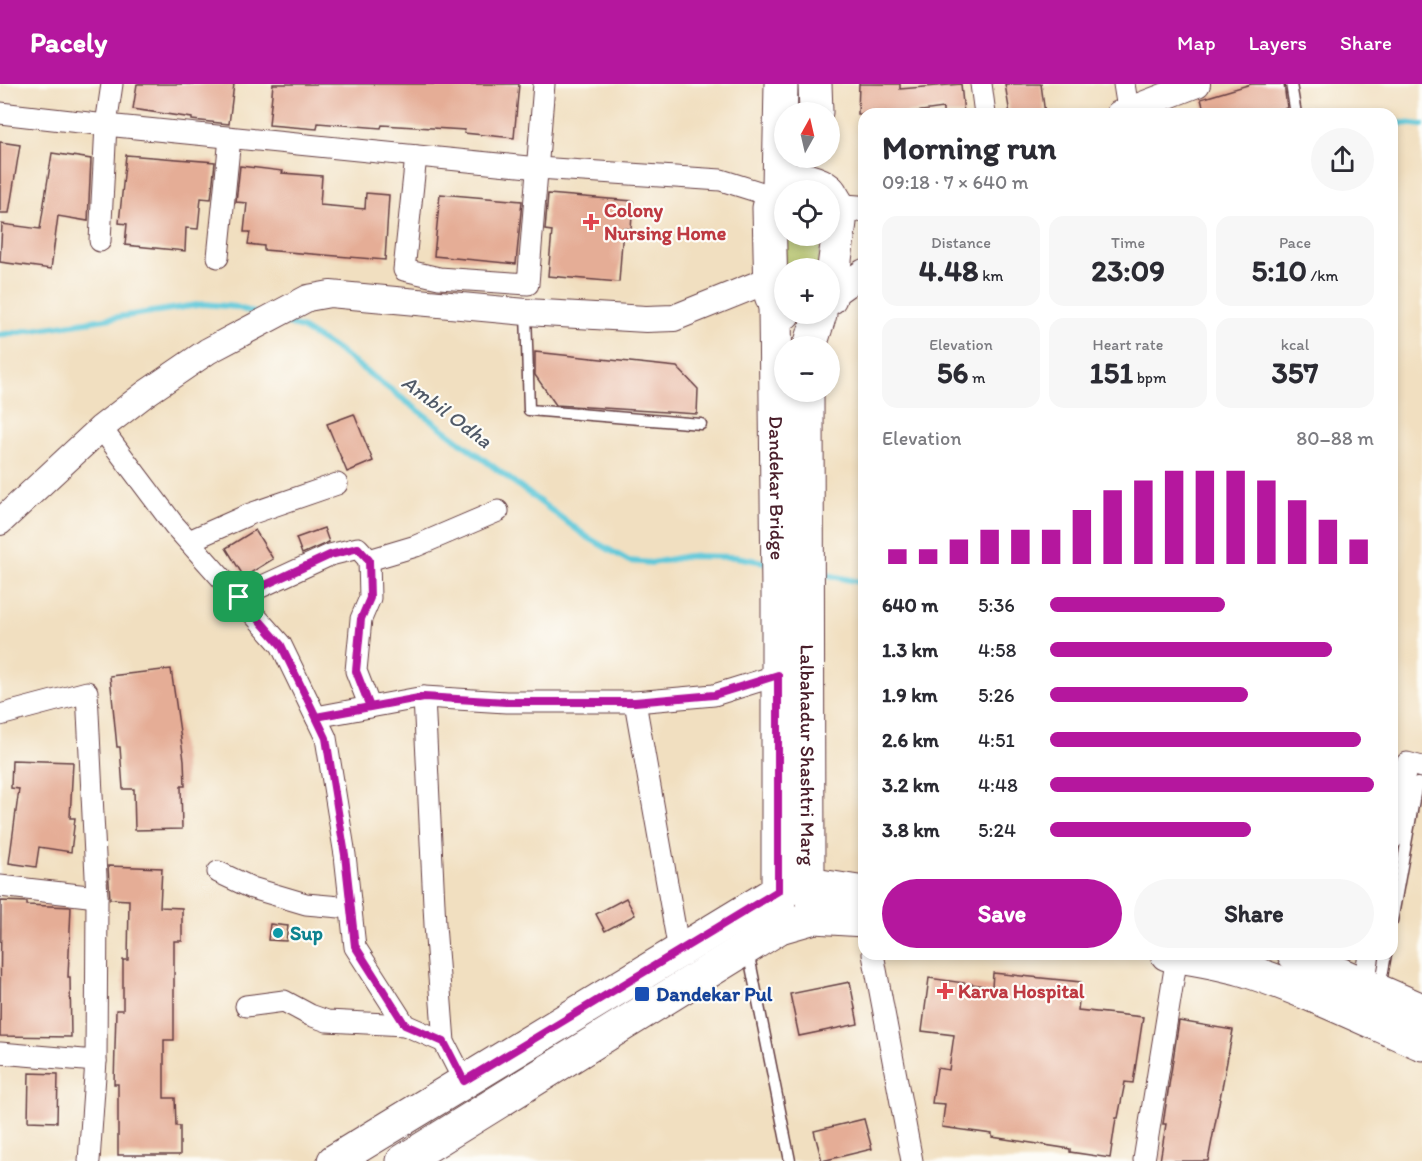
<!DOCTYPE html>
<html lang="en">
<head>
<meta charset="utf-8">
<style>
  body { margin:0; font-family:Itim,sans-serif; background:#f7f7f7; color:#2b2b33; height:100vh; display:flex; flex-direction:column; font-size:22px; white-space:nowrap }
  * { box-sizing:border-box; margin:0 }
  p { font-size:20px; color:#7c7c81 }
  .icon { flex:none; width:33px; height:33px; fill:none; stroke:currentColor; stroke-width:2; stroke-linecap:round; stroke-linejoin:round }
  .map { position:relative; flex:1; overflow:hidden }
  .side { position:absolute; left:858px; top:24px; width:540px; height:852px; display:flex; flex-direction:column; background:#fff; border-radius:18px; box-shadow:0 3px 9px #0003 }
  .side>* { flex:none }
  .needle { width:39px; rotate:8deg }
  .buttons { position:absolute; left:774px; top:18px; display:grid; gap:12px }
  .buttons a { display:grid; place-items:center; width:66px; height:66px; border-radius:50%; background:#fff; box-shadow:0 3px 9px #0003; font-size:30px }
  .pin { position:absolute; display:grid; place-items:center; width:51px; height:51px; color:#fff; margin:-26px; border-radius:12px; box-shadow:0 3px 9px #0006 }
  .round { display:grid; place-items:center; flex:none; width:63px; height:63px; border-radius:32px; background:#f7f7f7 }
  .head { display:flex; align-items:center; justify-content:space-between; height:102px; padding:0 24px }
  h1 { font-size:33px; font-weight:700; line-height:45px }
  .stats { display:grid; grid-template-columns:repeat(3,1fr); gap:9px; height:102px; padding:6px 24px }
  .stats div { display:grid; align-content:center; border-radius:15px; background:#f7f7f7; text-align:center }
  .stats b { font-size:30px; font-weight:700 }
  .stats small { font-size:16px; font-weight:400 }
  .stats p { font-size:16px }
  .chart { height:168px; padding:12px 24px }
  .chart p { display:flex; justify-content:space-between }
  .chart svg { width:100%; height:108px; margin-top:6px; stroke:#b5179e; stroke-width:6 }
  .button { display:flex; gap:12px; margin-top:auto; padding:12px 24px }
  .button a { flex:1; height:69px; border-radius:36px; background:#b5179e; color:#fff; font-size:24px; font-weight:700; line-height:69px; text-align:center }
  .button a+a { background:#f7f7f7; color:#2b2b33 }
  ul { padding:0 24px; list-style:none; font-size:20px }
  li { display:grid; grid-template-columns:96px 72px 1fr; align-items:center; height:45px }
  li i { height:15px; border-radius:8px; background:#b5179e }
  header { display:flex; align-items:center; gap:36px; box-sizing:border-box; height:84px; padding:0 30px; background:#b5179e; color:#fff }
  header strong { font-size:28px }
  nav { display:flex; gap:33px; margin-inline-start:auto; font-size:21px }
  .map>svg:first-child { display:block }
  .green { fill:#aebd60; stroke:#7c6e46; stroke-width:1.5 }
  .lines { fill:none; stroke-linecap:round; stroke-linejoin:round }
  .stream { stroke:#5ec8d9; stroke-width:6 }
  .building { fill:#e5ad96 }
  .service-casing { stroke:#633c41; stroke-width:13 }
  .minor-casing { stroke:#633c41; stroke-width:23 }
  .tertiary-casing { stroke:#633c41; stroke-width:28 }
  .primary-casing { stroke:#633c41; stroke-width:35 }
  .service { stroke:#fff; stroke-width:10 }
  .minor { stroke:#fff; stroke-width:21 }
  .tertiary { stroke:#fff; stroke-width:26 }
  .primary { stroke:#fff; stroke-width:33 }
  .route-casing { stroke:#fff; stroke-width:12 }
  .route { stroke:#b5179e; stroke-width:8 }
  .health-dot { fill:#e0444e; stroke:#fdfcf7; stroke-width:2 }
  .culture-dot { fill:#0f9aa8; stroke:#fdfcf7; stroke-width:2 }
  .transit-dot { fill:#1a4fb4; stroke:#fdfcf7; stroke-width:2 }
  .labels { text-anchor:middle; dominant-baseline:central; stroke-width:4.5; stroke-linejoin:round; paint-order:stroke }
  .health-label { font-size:20px; font-weight:bold; fill:#be3a42; stroke:#fdfcf7; text-anchor:start }
  .street-label { font-size:20px; fill:#4a1f2b; stroke:#fdfcf7 }
  .culture-label { font-size:20px; font-weight:bold; fill:#0d838f; stroke:#fdfcf7; text-anchor:start }
  .transit-label { font-size:20px; font-weight:bold; fill:#164399; stroke:#fdfcf7; text-anchor:start }
  .water-label { font-size:21px; font-style:italic; fill:#515a68; stroke:#fdfcf7 }
</style>
</head>
<body>
<header>
<strong>Pacely</strong>
<nav><a>Map</a><a>Layers</a><a>Share</a></nav>
</header>
<div class="map">
<svg width="1422" height="1077" viewBox="0 0 1422 1077">
  <rect width="100%" height="100%" fill="#fdfcf7"/>
  <filter id="ink" filterUnits="userSpaceOnUse"><feTurbulence type="fractalNoise" baseFrequency=".0167" numOctaves="2"/><feDisplacementMap in="SourceGraphic" scale="12" xChannelSelector="R" yChannelSelector="G"/><feConvolveMatrix kernelMatrix="1 2 1 2 8 2 1 2 1" color-interpolation-filters="sRGB"/></filter>
  <filter id="wash" filterUnits="userSpaceOnUse"><feTurbulence type="fractalNoise" baseFrequency=".008" numOctaves="4" result="noise"/><feDisplacementMap in="SourceGraphic" scale="24" xChannelSelector="R" yChannelSelector="G"/><feGaussianBlur stdDeviation="1.35" result="paint"/><feColorMatrix in="noise" values="0 0 0 0 0 0 0 0 0 0 0 0 0 0 0 0 0 1.4 0 .05"/><feComposite in="paint" operator="in"/></filter>
  <g filter="url(#wash)">
    <rect width="100%" height="100%" fill="#f1dfc0"/>
    <path class="green" d="M784,152h38l-4,32h-33z"/>
    <g class="lines">
      <g class="stream">
        <path d="M1392,41l12,-2 18,2"/>
        <path d="M281,238l20,6 38,23 248,186 42,24 23,2 36,-7 48,1 33,6"/>
        <path d="M0,251l204,-31 32,3 24,8"/>
        <path d="M818,489l46,10"/>
      </g>
    </g>
    <g id="blocks">
      <g class="building">
        <path d="M137,0h97l-5,40 -37,-4v-2l-59,-9z"/>
        <path d="M273,0h246l-5,54 -50,-5 1,-3 -83,-5 -1,3 -63,-5 -1,6 -48,-4z"/>
        <path d="M859,0h41v5l61,-5 3,30h-21v-6l-43,6h-42z"/>
        <path d="M1005,0h36l4,30h-35z"/>
        <path d="M1251,0h33l3,24 -4,1 2,5h-80l-4,-15z"/>
        <path d="M0,58l20,3 -11,68h-9z"/>
        <path d="M52,69l39,6 -3,62 -30,-5 -7,53 -51,-7 2,-38 38,5z"/>
        <path d="M126,71l89,7 -4,37 -10,-1 -3,31 -12,-1 -1,23 -60,-6 2,-21 -8,-1z"/>
        <path d="M240,82l43,5 -1,2 40,3 -2,29 45,4 1,-16 23,2 -4,65 -121,-10v-4l-16,-2 2,-12h-6l3,-29 -11,-1z"/>
        <path d="M440,110l82,7 -6,63 -82,-8z"/>
        <path d="M548,110l85,7 -2,28 -8,-1 -4,54 -71,-6 4,-45 -7,-1z"/>
        <path d="M535,268l142,15 21,22 -1,25 -141,-9 -21,-30z"/>
        <path d="M354,330l19,47 -26,11 -20,-48z"/>
        <path d="M324,444l5,14 -27,12 -6,-16z"/>
        <path d="M255,446l18,29 -29,18 -18,-29z"/>
        <path d="M171,585l13,91 1,26h-4l1,43 -47,1 -1,-41h-11l-3,-42h-3l-7,-71z"/>
        <path d="M12,676l61,2 -3,56h5l-4,34 -32,-5 -3,20 -27,-4 10,-74 -8,-1z"/>
        <path d="M108,782l54,2 -2,39 22,1v33h-8v99h-10v58h11l1,28h4v29h-62v-71h-4l2,-74h7v-50h5l1,-60 -19,-1z"/>
        <path d="M626,814l9,17 -30,16 -9,-17z"/>
        <path d="M1,817l26,1v3l44,2 -3,70h2l1,60 -71,-1z"/>
        <path d="M270,840l18,2 -2,15 -18,-1z"/>
        <path d="M993,889l88,9 -3,28 65,7 -10,66 -8,-1 -7,36h-2l-6,40 -40,-6v-3l-78,-12v-3l-50,-7 3,-23 -13,-1 5,-35 12,2 5,-35 -32,-4 7,-53 63,9z"/>
        <path d="M850,898l8,42 -59,12 -9,-42z"/>
        <path d="M1179,937l54,9 -25,131h-48l6,-37h-3z"/>
        <path d="M29,989l29,1 -1,48 -29,-1z"/>
        <path d="M864,1035l8,30 -50,12 -8,-30z"/>
      </g>
    </g>
  </g>
  <g filter="url(#ink)">
    <use href="#blocks" fill-opacity="0" stroke="#633c41" stroke-width="1.5"/>
    <g class="lines">
      <defs>
        <g id="service">
          <path d="M1291,0l5,30"/>
          <path d="M526,228l3,98 172,14"/>
          <path d="M1392,837l25,-138 5,1"/>
          <path d="M748,867l42,210"/>
          <path d="M1380,904l6,-34"/>
        </g>
        <g id="minor">
          <path d="M981,0l4,30"/>
          <path d="M1124,0l4,25"/>
          <path d="M0,29l106,12 432,43 183,12 51,16"/>
          <path d="M416,72l-12,114 35,8 89,6 16,-200"/>
          <path d="M100,157l6,-116 6,-41"/>
          <path d="M218,173l12,-119"/>
          <path d="M101,344l73,97 107,120 45,93 19,117 10,92 50,78 39,17"/>
          <path d="M189,457l61,-27 87,-30"/>
          <path d="M239,513l91,-42 28,-7 11,12"/>
          <path d="M424,613l11,228 9,117 20,39"/>
          <path d="M635,618l44,249"/>
          <path d="M370,623l-14,-36 5,-52 9,-21 -1,-38 47,-14 82,-35"/>
          <path d="M0,631l87,-23 10,205 -1,164 -7,100"/>
          <path d="M316,633l108,-20 82,5h129l79,-7 64,-20"/>
          <path d="M1392,755l15,-76 15,4"/>
          <path d="M218,788l34,16 54,16 45,4"/>
          <path d="M0,802l97,11"/>
          <path d="M873,870l39,207"/>
          <path d="M1364,900l5,-30"/>
          <path d="M246,922l38,-5 26,14 17,6 78,4"/>
          <path d="M0,969l96,8"/>
          <path d="M1144,1076l33,-204"/>
        </g>
        <g id="tertiary">
          <path d="M1119,30l78,-30"/>
          <path d="M839,123l25,2"/>
          <path d="M830,212l34,-24"/>
          <path d="M0,438l101,-94 44,-34 63,-43 100,-53 22,-4 196,18 120,7 28,-1 97,-39"/>
        </g>
        <g id="primary">
          <path d="M815,0l1,28"/>
          <path d="M779,103l2,-103"/>
          <path d="M830,108l9,15 1,15 -10,76"/>
          <path id="s1" d="M775,222l3,286v299l2,36"/>
          <path d="M784,229l-9,-7 -4,-11 -2,-87c7,-29 36,-36 59,-18"/>
          <path d="M810,262l10,-32"/>
          <path id="s2" d="M807,308l1,492 5,21"/>
          <path d="M1167,870c27,5 55,9 81,17 60,20 117,48 174,73"/>
          <path d="M1294,870l128,56"/>
          <path d="M334,1077l444,-270 30,-7 56,9"/>
          <path d="M403,1077l377,-234 35,-10 49,3"/>
        </g>
      </defs>
      <use href="#service" class="service-casing"/>
      <use href="#minor" class="minor-casing"/>
      <use href="#tertiary" class="tertiary-casing"/>
      <use href="#primary" class="primary-casing"/>
      <use href="#service" class="service"/>
      <use href="#minor" class="minor"/>
      <use href="#tertiary" class="tertiary"/>
      <use href="#primary" class="primary"/>
    </g>
  </g>
  <g class="lines" filter="url(#ink)">
    <defs>
      <path id="route" d="M239,513l42,48 35,72 108,-20 82,5h129l79,-7 64,-20v216l-314,190 -20,-39 -39,-17 -50,-79 -10,-91 -19,-117 -10,-21 54,-10 -14,-36 5,-52 9,-21 -1,-38 -11,-12 -28,7 -91,42"/>
    </defs>
    <use href="#route" class="route-casing"/>
    <use href="#route" class="route"/>
  </g>
  <g class="health-dot">
    <path d="M588 129h6v6h6v6h-6v6h-6v-6h-6v-6h6z"/>
    <path d="M942 898h6v6h6v6h-6v6h-6v-6h-6v-6h6z"/>
  </g>
  <circle class="culture-dot" cx="278" cy="849" r="6"/>
  <rect class="transit-dot" x="634" y="902" width="16" height="16" rx="3"/>
  <g class="labels">
    <g class="health-label">
      <text x="604" y="126">Colony<tspan x="604" dy="23">Nursing Home</tspan></text>
      <text x="958" y="907">Karva Hospital</text>
    </g>
    <g class="street-label">
      <text stroke="none"><textPath href="#s1" startOffset="182">Dandekar Bridge</textPath></text>
      <text stroke="none"><textPath href="#s2" startOffset="363">Lalbahadur Shashtri Marg</textPath></text>
    </g>
    <g class="culture-label">
      <text x="290" y="849">Sup</text>
    </g>
    <g class="transit-label">
      <text x="656" y="910">Dandekar Pul</text>
    </g>
    <g class="water-label">
      <text transform="translate(447 327) rotate(37)">Ambil Odha</text>
    </g>
  </g>
</svg>
<div class="buttons">
<a><svg class="needle" viewBox="-14 -14 28 28"><path d="M0-13l5 13h-10z" fill="#e53935"/><path d="M0 13l5-13h-10z" fill="#7c7c81"/></svg></a>
<a><svg class="icon" aria-label="locate" viewBox="0 0 24 24"><circle cx="12" cy="12" r="6"/><path d="M12 2v4M12 18v4M2 12h4M18 12h4"/></svg></a>
<a>+</a>
<a>−</a>
</div>
<div class="pin" style="left:239px;top:513px;background:#1e9e55"><svg class="icon" aria-label="arrive" viewBox="0 0 24 24"><path d="M6 21V4h12l-3 4 3 4H6"/></svg></div>
<section class="side">
<div class="head"><div><h1>Morning run</h1><p>09:18 · 7 × 640 m</p></div><a class="round"><svg class="icon" aria-label="share" viewBox="0 0 24 24"><path d="M12 15V3M7 8l5-5 5 5M5 13v7h14v-7"/></svg></a></div>
<div class="stats">
<div><p>Distance</p><b>4.48<small> km</small></b></div>
<div><p>Time</p><b>23:09</b></div>
<div><p>Pace</p><b>5:10<small> /km</small></b></div>
</div>
<div class="stats">
<div><p>Elevation</p><b>56<small> m</small></b></div>
<div><p>Heart rate</p><b>151<small> bpm</small></b></div>
<div><p>kcal</p><b>357</b></div>
</div>
<div class="chart"><p><span>Elevation</span>80–88 m</p>
<svg viewBox="0 0 160 44" preserveAspectRatio="none"><path d="M5 44V38M15 44V38M25 44V34M35 44V30M45 44V30M55 44V30M65 44V22M75 44V14M85 44V10M95 44V6M105 44V6M115 44V6M125 44V10M135 44V18M145 44V26M155 44V34"/></svg>
</div>
<ul>
<li><b>640 m</b>5:36<i style="width:54%"></i></li>
<li><b>1.3 km</b>4:58<i style="width:87%"></i></li>
<li><b>1.9 km</b>5:26<i style="width:61%"></i></li>
<li><b>2.6 km</b>4:51<i style="width:96%"></i></li>
<li><b>3.2 km</b>4:48<i style="width:100%"></i></li>
<li><b>3.8 km</b>5:24<i style="width:62%"></i></li>
</ul>
<div class="button"><a>Save</a><a>Share</a></div>
</section>
</div>
</body>
</html>
